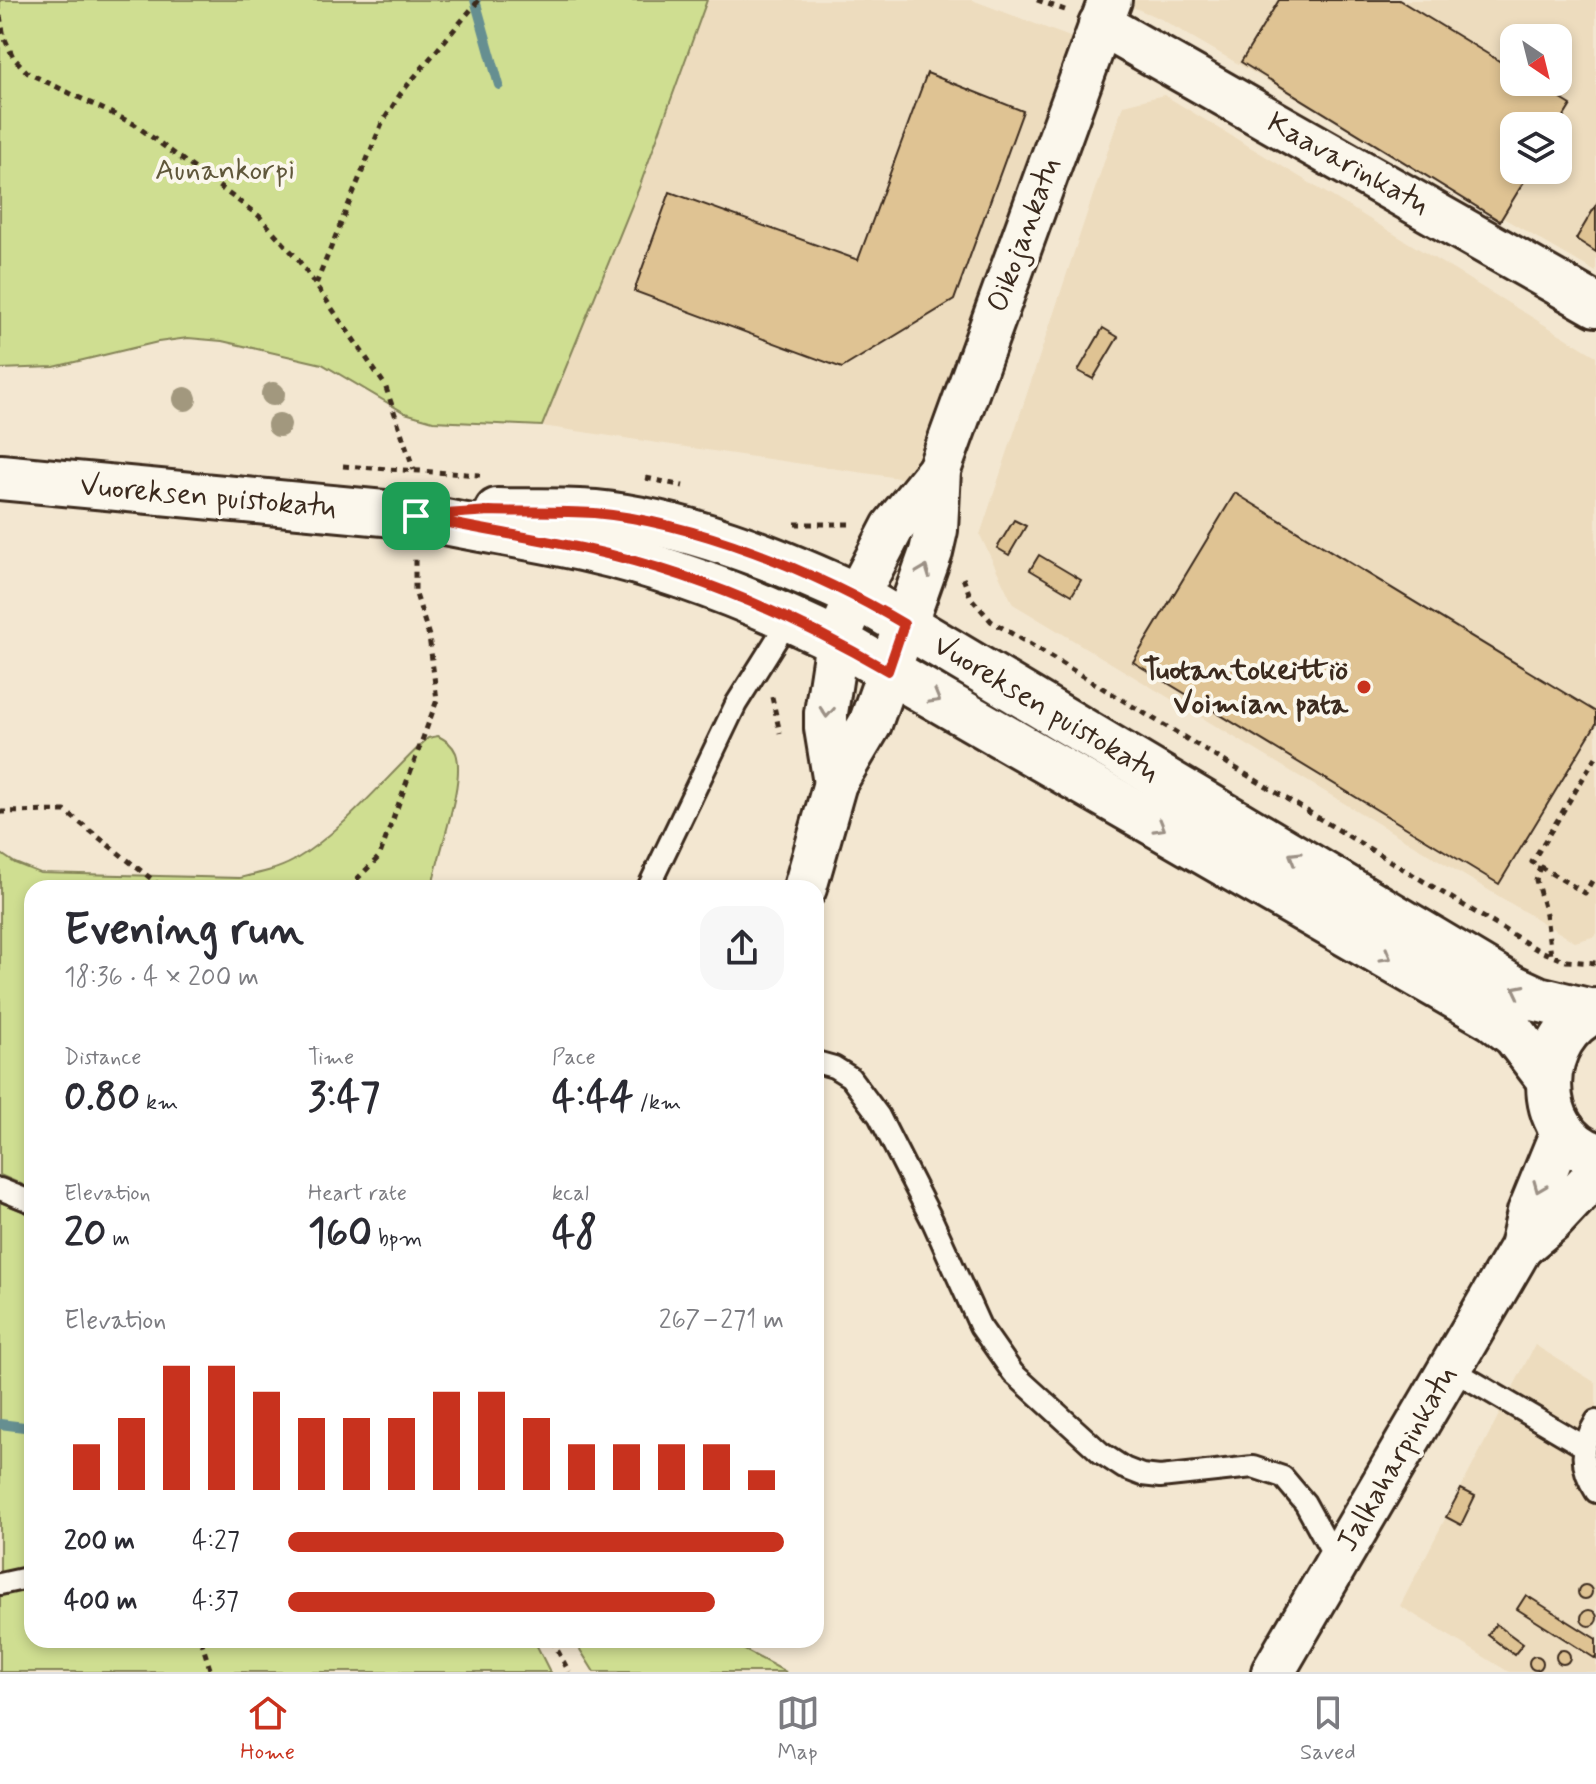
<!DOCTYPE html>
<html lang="en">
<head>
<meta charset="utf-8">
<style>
  body { margin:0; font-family:Mynerve,sans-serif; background:#f7f7f7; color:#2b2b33; height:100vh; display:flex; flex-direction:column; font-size:30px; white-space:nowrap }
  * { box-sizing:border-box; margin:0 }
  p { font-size:26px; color:#7c7c81 }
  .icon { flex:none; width:44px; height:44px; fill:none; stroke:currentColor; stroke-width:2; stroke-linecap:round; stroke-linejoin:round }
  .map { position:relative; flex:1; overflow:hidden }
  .side { position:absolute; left:24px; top:880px; width:800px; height:768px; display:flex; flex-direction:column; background:#fff; border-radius:24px; box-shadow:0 4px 12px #0003 }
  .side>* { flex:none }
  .needle { width:52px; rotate:145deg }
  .buttons { position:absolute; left:1500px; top:24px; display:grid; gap:16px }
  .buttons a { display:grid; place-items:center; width:72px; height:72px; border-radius:16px; background:#fff; box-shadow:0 4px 12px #0003; font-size:40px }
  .pin { position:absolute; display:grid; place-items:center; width:68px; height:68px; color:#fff; margin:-34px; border-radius:16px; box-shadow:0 4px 12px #0006 }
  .round { display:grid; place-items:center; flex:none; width:84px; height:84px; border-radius:24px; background:#f7f7f7 }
  .summary { display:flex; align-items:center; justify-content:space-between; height:136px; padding:0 40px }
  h1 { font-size:44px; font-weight:800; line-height:60px }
  .metrics { display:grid; grid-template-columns:repeat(3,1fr); gap:12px; height:136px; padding:8px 40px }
  .metrics div { display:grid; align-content:center }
  .metrics b { font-size:40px; font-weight:800 }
  .metrics small { font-size:22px; font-weight:400 }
  .metrics p { font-size:22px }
  .chart { height:224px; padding:16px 40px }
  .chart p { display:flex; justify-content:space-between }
  .chart svg { width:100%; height:144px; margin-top:8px; stroke:#c8321e; stroke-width:6 }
  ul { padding:0 40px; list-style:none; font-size:26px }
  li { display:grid; grid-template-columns:128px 96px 1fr; align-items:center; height:60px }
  li i { height:20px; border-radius:10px; background:#c8321e }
  .dock { display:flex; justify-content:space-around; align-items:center; height:112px; border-top:2px solid #e1e1e2; background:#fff; font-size:22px; color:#7c7c81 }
  .dock a { display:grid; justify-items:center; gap:4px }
  .dock .selected { color:#c8321e }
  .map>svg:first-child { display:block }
  .built { fill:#eddcbe; fill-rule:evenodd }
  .green { fill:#cfde91; stroke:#858458; stroke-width:2 }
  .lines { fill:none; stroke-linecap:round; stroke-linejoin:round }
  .stream { stroke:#668f91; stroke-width:10 }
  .building { fill:#dfc393; stroke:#3b2a1e; stroke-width:2 }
  .lane-casing { stroke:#3b2a1e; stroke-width:26 }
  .street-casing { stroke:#3b2a1e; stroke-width:48 }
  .secondary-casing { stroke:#3b2a1e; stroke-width:50 }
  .path { stroke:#3b2a1e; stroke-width:5; stroke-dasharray:6 6; stroke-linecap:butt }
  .lane { stroke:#fbf7ec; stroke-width:20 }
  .street { stroke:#fbf7ec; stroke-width:42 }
  .secondary { stroke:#fbf7ec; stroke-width:44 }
  .tree { fill:#a2987e }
  .oneway { stroke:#9b9085 }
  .route-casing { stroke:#fff; stroke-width:16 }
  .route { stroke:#c8321e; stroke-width:10 }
  .poi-dot { fill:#c8321e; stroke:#fbf7ec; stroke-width:3 }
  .labels { text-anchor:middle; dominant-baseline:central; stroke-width:8; stroke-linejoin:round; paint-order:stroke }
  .street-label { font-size:30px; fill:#3b2a1e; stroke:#fbf7ec }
  .park-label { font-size:30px; fill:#60573b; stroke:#fbf7ec }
  .poi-label { font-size:30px; font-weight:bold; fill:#3b2a1e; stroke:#fbf7ec; text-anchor:end }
</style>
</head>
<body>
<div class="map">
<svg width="1596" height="1672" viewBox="0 0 1596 1672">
  <rect width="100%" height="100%" fill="#f3e7d1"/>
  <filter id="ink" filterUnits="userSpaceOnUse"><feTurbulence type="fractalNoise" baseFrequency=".0125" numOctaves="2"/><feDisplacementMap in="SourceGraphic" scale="16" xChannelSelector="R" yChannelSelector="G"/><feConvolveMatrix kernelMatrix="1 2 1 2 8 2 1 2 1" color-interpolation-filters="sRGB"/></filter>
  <g filter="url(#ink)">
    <g class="built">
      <path d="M707,0h265l106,40 3,8 -165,421 -10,10 -364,-53 97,-238z"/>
      <path d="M1116,0h480v272l-435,-253zM1514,38h44v44h-44zM1514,126h44v44h-44z"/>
      <path d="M1164,95l432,261v580l-21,6 -562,-338 -33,-69 143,-430z"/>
      <path d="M1535,1345l61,38v289h-87l-109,-66z"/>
    </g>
    <g class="green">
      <path d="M0,0h707l-68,188 -97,238 -109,-5 -28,-8 -83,-49 -100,-23 -34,-3 -30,4 -104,25 -54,2z"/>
      <path d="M438,736c8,4 14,8 18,17 10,29 -19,102 -24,135h-400v301l-32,-14v-322l15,10 25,10 199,5c18,-4 38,-8 54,-17 52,-31 91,-82 135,-123z"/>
      <path d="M0,1202l32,13v354l-32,6z"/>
      <path d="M32,1587v53h502l16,32h-550v-78z"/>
      <path d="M574,1640h152l60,32h-192z"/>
    </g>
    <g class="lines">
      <g class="stream">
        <path d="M475,0l24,85"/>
        <path d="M0,1424l32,4"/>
      </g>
    </g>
    <g class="building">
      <path d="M1279,0h120l115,70v12h19l38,23 -13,21h-44v44h17l-31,51 -259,-159z"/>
      <path d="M927,73l96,38 -69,189 -112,68 -208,-77 36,-99 188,68z"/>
      <path d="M1596,205v47l-20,-13z"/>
      <path d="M1103,328l15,9 -25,42 -15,-8z"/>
      <path d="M1235,493l361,219v12l-97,160 -366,-222z"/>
      <path d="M1014,520l12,6 -17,29 -12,-7z"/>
      <path d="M1039,555l42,25 -9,15 -42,-25z"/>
      <path d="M1461,1489l14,7 -14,29 -15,-8z"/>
      <circle cx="1585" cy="1592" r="7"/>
      <path d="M1526,1595l70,44v20l-79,-50z"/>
      <circle cx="1589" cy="1618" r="8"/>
      <path d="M1496,1624l27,20 -9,11 -26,-20z"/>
      <circle cx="1563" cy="1657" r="7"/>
      <circle cx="1536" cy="1663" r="7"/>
    </g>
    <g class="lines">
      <defs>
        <g id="lane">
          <path d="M648,888l88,-184 54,-86"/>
          <path d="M816,1062l18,5 16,10 29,39 54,106 47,104 33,47 88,80 23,15 18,7 18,2 93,-10 30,10 22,26 32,58"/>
          <path d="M0,1189l32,13"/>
          <path d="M1450,1368l133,78"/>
          <path d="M1596,1421c-16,26 -17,45 0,71"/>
          <path d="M0,1584l32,-7"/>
        </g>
        <g id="street">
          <path d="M1100,24l496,281"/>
          <path d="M835,783l-9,-55v-15l11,-72 20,-45 36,-69 46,-57"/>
          <path d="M805,888l30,-105 35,-59 61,-172 5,-22 3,-60 171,-470"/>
          <path d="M1521,1247l31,-26 44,-47"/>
          <path d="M1273,1672l248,-425 8,-35 34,-83"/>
        </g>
        <g id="secondary">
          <path d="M0,477l416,39c58,13 117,21 174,34 85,19 169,53 247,91l656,377 22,17 32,42"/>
          <path d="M497,511c32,1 65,-1 98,2 90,9 180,45 262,83l655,391 26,12 54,13"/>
          <path d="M1596,1011c-61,23 -64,124 0,144"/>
        </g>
      </defs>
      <use href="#lane" class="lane-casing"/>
      <use href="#street" class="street-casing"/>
      <use href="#secondary" class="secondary-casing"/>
      <g class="path">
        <path d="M1037,0l28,10"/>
        <path d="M0,16l4,21 9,20 15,16 106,51 125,92 38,42 88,127 29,85"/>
        <path d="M316,284l66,-161 19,-30 78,-93"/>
        <path d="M343,466l137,9"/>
        <path d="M646,478l37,8"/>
        <path d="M795,524h58"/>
        <path d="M963,578l8,20 20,23 547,329 28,11 30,2"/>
        <path d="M772,697l8,36"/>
        <path d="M0,812l65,-1 98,77"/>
        <path d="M1540,866l-4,14 10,34 5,42"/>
        <path d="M1592,881l-7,12 -53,-31 64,-105"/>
        <path d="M348,888l31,-31 58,-157 -8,-64 -14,-45v-35"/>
        <path d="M201,1640l10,32"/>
        <path d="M552,1640l17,32"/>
      </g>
      <use href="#lane" class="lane"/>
      <use href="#street" class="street"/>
      <use href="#secondary" class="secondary"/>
    </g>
    <g class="tree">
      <circle cx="273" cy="394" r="12"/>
      <circle cx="185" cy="399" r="12"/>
      <circle cx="279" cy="425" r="12"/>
    </g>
    <defs><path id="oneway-chevron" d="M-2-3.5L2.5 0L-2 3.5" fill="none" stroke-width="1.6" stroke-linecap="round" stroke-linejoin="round" transform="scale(2)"/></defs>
    <g class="oneway">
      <use href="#oneway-chevron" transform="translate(924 571) rotate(-69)"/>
      <use href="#oneway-chevron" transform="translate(935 698) rotate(30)"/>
      <use href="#oneway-chevron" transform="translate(827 712) rotate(94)"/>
      <use href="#oneway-chevron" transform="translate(1160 827) rotate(30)"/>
      <use href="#oneway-chevron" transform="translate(1294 857) rotate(-149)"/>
      <use href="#oneway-chevron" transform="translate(1386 956) rotate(30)"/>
      <use href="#oneway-chevron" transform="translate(1518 990) rotate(-153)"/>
      <use href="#oneway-chevron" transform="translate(1539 1187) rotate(112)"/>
    </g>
  </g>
  <g class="lines" filter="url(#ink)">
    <defs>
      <path id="route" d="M490,511c34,1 70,0 104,2 101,9 223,59 310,111l-16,47c-92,-54 -194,-98 -298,-121 -58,-13 -116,-21 -174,-34z"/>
    </defs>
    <use href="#route" class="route-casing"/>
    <use href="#route" class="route"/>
  </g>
  <circle class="poi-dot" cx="1364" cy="687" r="8"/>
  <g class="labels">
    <g class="street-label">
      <text transform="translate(1348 164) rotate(29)">Kaavarinkatu</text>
      <text transform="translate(1024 235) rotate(-70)">Oikojankatu</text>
      <text transform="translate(208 497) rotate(5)">Vuoreksen puistokatu</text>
      <text transform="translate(1046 709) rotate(31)">Vuoreksen puistokatu</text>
      <text transform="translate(1397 1459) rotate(-60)">Jalkaharpinkatu</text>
    </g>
    <g class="park-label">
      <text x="225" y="170">Aunankorpi</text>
    </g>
    <g class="poi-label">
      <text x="1348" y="670">Tuotantokeittiö<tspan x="1348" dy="34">Voimian pata</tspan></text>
    </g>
  </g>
</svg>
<div class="buttons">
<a><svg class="needle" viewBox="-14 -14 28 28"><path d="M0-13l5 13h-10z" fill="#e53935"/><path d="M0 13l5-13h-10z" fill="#7c7c81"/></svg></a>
<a><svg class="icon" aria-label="layers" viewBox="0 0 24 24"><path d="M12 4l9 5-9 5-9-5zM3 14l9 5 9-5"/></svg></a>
</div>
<div class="pin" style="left:416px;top:516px;background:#1e9e55"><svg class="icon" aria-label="arrive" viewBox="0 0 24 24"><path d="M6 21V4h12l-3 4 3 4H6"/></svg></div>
<section class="side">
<div class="summary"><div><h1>Evening run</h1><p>18:36 · 4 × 200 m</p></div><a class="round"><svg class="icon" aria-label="share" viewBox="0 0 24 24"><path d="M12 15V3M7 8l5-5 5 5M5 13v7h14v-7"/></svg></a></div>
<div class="metrics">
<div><p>Distance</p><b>0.80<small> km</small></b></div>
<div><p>Time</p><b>3:47</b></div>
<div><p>Pace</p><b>4:44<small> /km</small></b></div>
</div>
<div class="metrics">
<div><p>Elevation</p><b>20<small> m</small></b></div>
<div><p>Heart rate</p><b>160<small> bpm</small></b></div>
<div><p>kcal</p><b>48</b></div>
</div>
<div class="chart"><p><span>Elevation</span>267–271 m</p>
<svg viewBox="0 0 160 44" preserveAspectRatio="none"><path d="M5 44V30M15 44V22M25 44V6M35 44V6M45 44V14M55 44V22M65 44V22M75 44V22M85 44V14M95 44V14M105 44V22M115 44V30M125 44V30M135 44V30M145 44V30M155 44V38"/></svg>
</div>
<ul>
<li><b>200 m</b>4:27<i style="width:100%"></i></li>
<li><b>400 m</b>4:37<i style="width:86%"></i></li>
</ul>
</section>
</div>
<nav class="dock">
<a class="selected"><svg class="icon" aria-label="home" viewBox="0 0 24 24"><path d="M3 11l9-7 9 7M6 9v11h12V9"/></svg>Home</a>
<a><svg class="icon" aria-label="map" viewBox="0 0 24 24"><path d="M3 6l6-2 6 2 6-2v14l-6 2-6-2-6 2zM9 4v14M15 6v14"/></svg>Map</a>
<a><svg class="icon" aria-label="saved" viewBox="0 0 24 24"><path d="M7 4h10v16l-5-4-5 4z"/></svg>Saved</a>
</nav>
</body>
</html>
